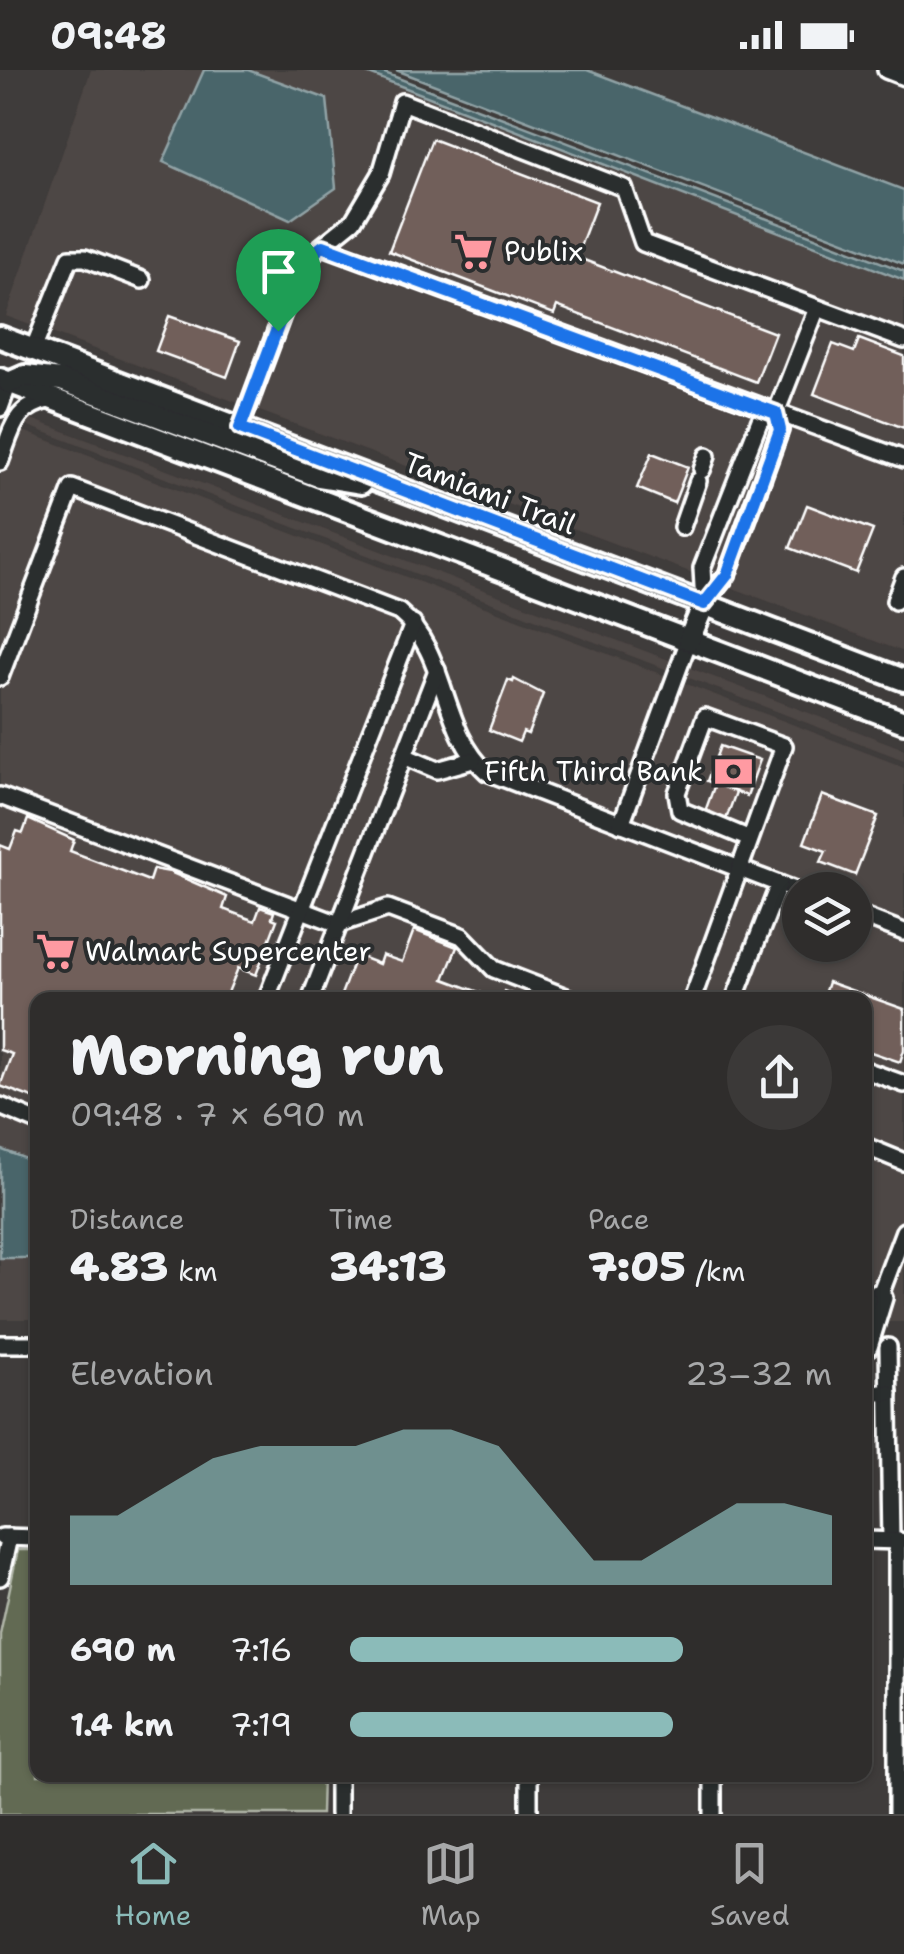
<!DOCTYPE html>
<html lang="en">
<head>
<meta charset="utf-8">
<style>
  body { margin:0; font-family:"Shantell Sans",sans-serif; background:#3b3938; color:#f1f3f6; height:100vh; display:flex; flex-direction:column; font-size:38px; white-space:nowrap }
  * { box-sizing:border-box; margin:0 }
  p { font-size:32px; color:#a7a8a9 }
  .icon { flex:none; width:55px; height:55px; fill:none; stroke:currentColor; stroke-width:2; stroke-linecap:round; stroke-linejoin:round }
  .map { position:relative; flex:1; overflow:hidden }
  .details { position:absolute; left:30px; top:922px; width:842px; height:790px; display:flex; flex-direction:column; background:#2f2d2c; border-radius:20px; box-shadow:0 2px 8px #0004,0 0 0 2px #4a4948 }
  .details>* { flex:none }
  .buttons { position:absolute; left:782px; top:802px; display:grid; gap:20px }
  .buttons a { display:grid; place-items:center; width:90px; height:90px; border-radius:50%; background:#2f2d2c; box-shadow:0 2px 8px #0004,0 0 0 2px #4a4948; font-size:50px }
  .pin { position:absolute; display:grid; place-items:center; width:85px; height:85px; color:#fff; margin:-102px -42px; border-radius:50% 50% 50% 0; rotate:-45deg; box-shadow:0 0 10px #0007 }
  .pin .icon { rotate:45deg }
  .round { display:grid; place-items:center; flex:none; width:105px; height:105px; border-radius:52px; background:#3b3938 }
  .head { display:flex; align-items:center; justify-content:space-between; height:170px; padding:0 40px }
  h1 { font-size:55px; font-weight:800; line-height:75px }
  .figures { display:grid; grid-template-columns:repeat(3,1fr); gap:15px; height:170px; padding:10px 40px }
  .figures div { display:grid; align-content:center }
  .figures b { font-size:42px; font-weight:800 }
  .figures small { font-size:28px; font-weight:400 }
  .figures p { font-size:28px }
  .chart { height:280px; padding:20px 40px }
  .chart p { display:flex; justify-content:space-between }
  .chart svg { width:100%; height:180px; margin-top:10px; fill:#8bbbb9; opacity:.7 }
  ul { padding:0 40px; list-style:none; font-size:32px }
  li { display:grid; grid-template-columns:160px 120px 1fr; align-items:center; height:75px }
  li i { height:25px; border-radius:12px; background:#8bbbb9 }
  .status { display:flex; justify-content:space-between; align-items:center; height:70px; padding:0 50px; background:#2f2d2c; direction:ltr }
  .status svg { height:28px; fill:currentColor }
  .tab-bar { display:flex; justify-content:space-around; align-items:center; height:140px; border-top:2px solid #4a4948; background:#2f2d2c; font-size:28px; color:#a7a8a9 }
  .tab-bar a { display:grid; justify-items:center; gap:5px }
  .tab-bar .active { color:#8bbbb9 }
  .map>svg:first-child { display:block }
  .built { fill:#4e4644; fill-rule:evenodd }
  .green { fill:#626b52; stroke:#b0b5a8; stroke-width:2.5 }
  .water { fill:#48656b; stroke:#91a3a6; stroke-width:2.5 }
  .building { fill:#715f5a; stroke:#fff; stroke-width:2.5 }
  .lines { fill:none; stroke-linecap:round; stroke-linejoin:round }
  .minor-casing { stroke:#fff; stroke-width:22 }
  .major-casing { stroke:#fff; stroke-width:28 }
  .minor { stroke:#2a2d2e; stroke-width:15 }
  .major { stroke:#2a2d2e; stroke-width:20 }
  .route-casing { stroke:#fff; stroke-width:20 }
  .route { stroke:#1a73e8; stroke-width:12 }
  .labels { text-anchor:middle; dominant-baseline:central; stroke-width:8; stroke-linejoin:round; paint-order:stroke }
  .poi-label { font-size:28px; fill:#fff; stroke:#2a2d2e; text-anchor:start }
  .street-label { font-size:28px; fill:#fff; stroke:#2a2d2e }
</style>
</head>
<body>
<div class="status"><b>09:48</b><svg viewBox="0 0 49 12"><path d="M0 12V9h3v3zM5 12V6h3v6zM10 12V3h3v9zM15 12V0h3v12zM26 1h20v11H26zM47 4h2v5h-2z"/></svg></div>
<div class="map">
<svg width="904" height="1744" viewBox="0 0 904 1744">
  <rect width="100%" height="100%" fill="#3f3c3b"/>
  <filter id="ink" filterUnits="userSpaceOnUse"><feTurbulence type="fractalNoise" baseFrequency=".01" numOctaves="2"/><feDisplacementMap in="SourceGraphic" scale="20" xChannelSelector="R" yChannelSelector="G"/><feConvolveMatrix kernelMatrix="1 2 1 2 8 2 1 2 1" color-interpolation-filters="sRGB"/></filter>
  <g filter="url(#ink)">
    <g class="built">
      <path d="M91,0h113l-41,92 164,-63 -79,-29h111l545,210v372l-898,-336z"/>
      <path d="M0,337l904,342v11l-904,-345z"/>
      <path d="M0,352l904,345v555h-39v-322h-827l-1,319h-37zM800,820h55v55h-55z"/>
    </g>
    <path class="green" d="M18,1480h19l1,225h284l-1,39h-321v-180z"/>
    <g class="water">
      <path d="M204,0h44l79,29 9,89 -46,32 -127,-58z"/>
      <path d="M359,0h18l527,201v9z"/>
      <path d="M396,0h191l317,120v74z"/>
      <path d="M0,1079l37,14v95h-37z"/>
    </g>
    <g class="building">
      <path d="M432,69l165,63 -21,55 199,76 -19,49 -199,-76 -3,8 -165,-63z"/>
      <path d="M169,246l71,25 -13,36 -71,-26z"/>
      <path d="M859,269l45,17v72l-90,-34 19,-50 21,8z"/>
      <path d="M652,383l36,14 -14,36 -37,-15z"/>
      <path d="M807,435l66,25 -17,43 -66,-25z"/>
      <path d="M514,609l29,15 -15,40 -5,-2 -4,10 -30,-12 19,-50 5,2z"/>
      <path d="M720,676l40,14 -13,36 -40,-15z"/>
      <path d="M715,714l21,8 -12,33 -21,-8z"/>
      <path d="M822,725l56,21 -23,59 -34,-13 5,-11 -22,-8z"/>
      <path d="M28,749l46,21 -4,11 79,30 4,-12 17,3 57,25 -4,12 32,12 5,-14 14,5 -2,6 5,2 -21,55 -18,-7 -13,32h-187v100l-38,-14 12,-32 -12,-4v-205l10,4 7,-18 6,2z"/>
      <path d="M414,860l43,17 -13,32 56,21 4,-9 23,9h-188l17,-45 23,9 3,-9 20,7z"/>
      <path d="M828,912l76,27v41l-4,12 -35,-12v-50h-43z"/>
    </g>
    <g class="lines">
      <defs>
        <g id="minor">
          <path d="M886,0l18,7"/>
          <path d="M323,176l581,213"/>
          <path d="M33,280l37,-92h15l57,22"/>
          <path d="M0,338l9,-25"/>
          <path d="M240,358l62,-166 51,-41 28,-47 21,-72 222,86 19,55 261,97"/>
          <path d="M0,392c13,-34 13,-55 53,-63"/>
          <path d="M702,400l5,-14"/>
          <path d="M682,457l16,-46"/>
          <path d="M895,531l9,-24"/>
          <path d="M704,534l23,-29 53,-145 -4,-17 41,-105"/>
          <path d="M704,534l-2,-36 58,-148 16,-7"/>
          <path d="M0,607l72,-189 327,124c50,41 41,118 88,160l313,120"/>
          <path d="M404,686l33,14 36,-10"/>
          <path d="M0,726l339,128 49,-16 74,28 32,33 80,31"/>
          <path d="M621,754l68,-184"/>
          <path d="M855,843l49,19"/>
          <path d="M266,930l147,-376"/>
          <path d="M310,930l127,-330"/>
          <path d="M692,930l92,-254 -79,-29 -28,76 3,17 70,29"/>
          <path d="M734,930l45,-116"/>
          <path d="M865,1000l39,14"/>
          <path d="M0,1036l38,16"/>
          <path d="M865,1076l39,16"/>
          <path d="M865,1243l9,-19 7,-2"/>
          <path d="M0,1274h38"/>
          <path d="M869,1277l15,-49 -3,-6 23,-61"/>
          <path d="M888,1277l3,194"/>
          <path d="M865,1323h24"/>
          <path d="M2,1467l36,1"/>
          <path d="M865,1470l35,1"/>
          <path d="M0,1507l9,-40"/>
          <path d="M338,1744v-39"/>
          <path d="M529,1744v-39"/>
          <path d="M713,1744v-39"/>
          <path d="M897,1744v-273"/>
        </g>
        <g id="major">
          <path d="M0,267l904,343"/>
          <path d="M0,309l904,343"/>
          <path d="M9,313l16,-7 36,4 257,96 43,7"/>
          <path d="M689,570l15,-36"/>
        </g>
      </defs>
      <use href="#minor" class="minor-casing"/>
      <use href="#major" class="major-casing"/>
      <use href="#minor" class="minor"/>
      <use href="#major" class="major"/>
    </g>
  </g>
  <g class="lines" filter="url(#ink)">
    <defs>
      <path id="route" d="M323,176l453,167 4,17 -53,145 -23,29 -464,-176 62,-166z"/>
    </defs>
    <use href="#route" class="route-casing"/>
    <use href="#route" class="route"/>
  </g>
  <defs>
    <symbol id="supermarket-bare" viewBox="-9 -9 18 18"><path d="M-6-5.5h2.5l.6 2H6L4.5 2H-2.5L-4.4-4H-6ZM-1.5 3.2a1.3 1.3 0 1 0 .1 0ZM3 3.2a1.3 1.3 0 1 0 .1 0Z" fill="#ff9aa2" stroke="#2a2d2e" stroke-width="2.5" paint-order="stroke"/></symbol>
    <symbol id="bank-bare" viewBox="-9 -9 18 18"><path d="M-6-4H6V4H-6ZM0-2.3a2.3 2.3 0 1 0 0 4.6a2.3 2.3 0 1 0 0-4.6Z" fill="#ff9aa2" stroke="#2a2d2e" stroke-width="2.5" paint-order="stroke"/></symbol>
  </defs>
  <g fill-rule="evenodd">
    <use href="#supermarket-bare" x="446" y="154" width="55" height="55"/>
    <use href="#bank-bare" x="706" y="674" width="55" height="55"/>
    <use href="#supermarket-bare" x="28" y="854" width="55" height="55"/>
  </g>
  <g class="labels">
    <g class="poi-label">
      <text x="504" y="181">Publix</text>
      <text x="703" y="701" text-anchor="end">Fifth Third Bank</text>
      <text x="85" y="881">Walmart Supercenter</text>
    </g>
    <g class="street-label">
      <text transform="translate(490 423) rotate(21)">Tamiami Trail</text>
    </g>
  </g>
</svg>
<div class="buttons">
<a><svg class="icon" aria-label="layers" viewBox="0 0 24 24"><path d="M12 4l9 5-9 5-9-5zM3 14l9 5 9-5"/></svg></a>
</div>
<div class="pin" style="left:278px;top:261px;background:#1e9e55"><svg class="icon" aria-label="arrive" viewBox="0 0 24 24"><path d="M6 21V4h12l-3 4 3 4H6"/></svg></div>
<section class="details">
<div class="head"><div><h1>Morning run</h1><p>09:48 · 7 × 690 m</p></div><a class="round"><svg class="icon" aria-label="share" viewBox="0 0 24 24"><path d="M12 15V3M7 8l5-5 5 5M5 13v7h14v-7"/></svg></a></div>
<div class="figures">
<div><p>Distance</p><b>4.83<small> km</small></b></div>
<div><p>Time</p><b>34:13</b></div>
<div><p>Pace</p><b>7:05<small> /km</small></b></div>
</div>
<div class="chart"><p><span>Elevation</span>23–32 m</p>
<svg viewBox="0 0 160 44" preserveAspectRatio="none"><path d="M0 44V27L10 27L20 20L30 13L40 10L50 10L60 10L70 6L80 6L90 10L100 24L110 38L120 38L130 31L140 24L150 24L160 27V44z"/></svg>
</div>
<ul>
<li><b>690 m</b>7:16<i style="width:69%"></i></li>
<li><b>1.4 km</b>7:19<i style="width:67%"></i></li>
</ul>
</section>
</div>
<nav class="tab-bar">
<a class="active"><svg class="icon" aria-label="home" viewBox="0 0 24 24"><path d="M3 11l9-7 9 7M6 9v11h12V9"/></svg>Home</a>
<a><svg class="icon" aria-label="map" viewBox="0 0 24 24"><path d="M3 6l6-2 6 2 6-2v14l-6 2-6-2-6 2zM9 4v14M15 6v14"/></svg>Map</a>
<a><svg class="icon" aria-label="saved" viewBox="0 0 24 24"><path d="M7 4h10v16l-5-4-5 4z"/></svg>Saved</a>
</nav>
</body>
</html>
